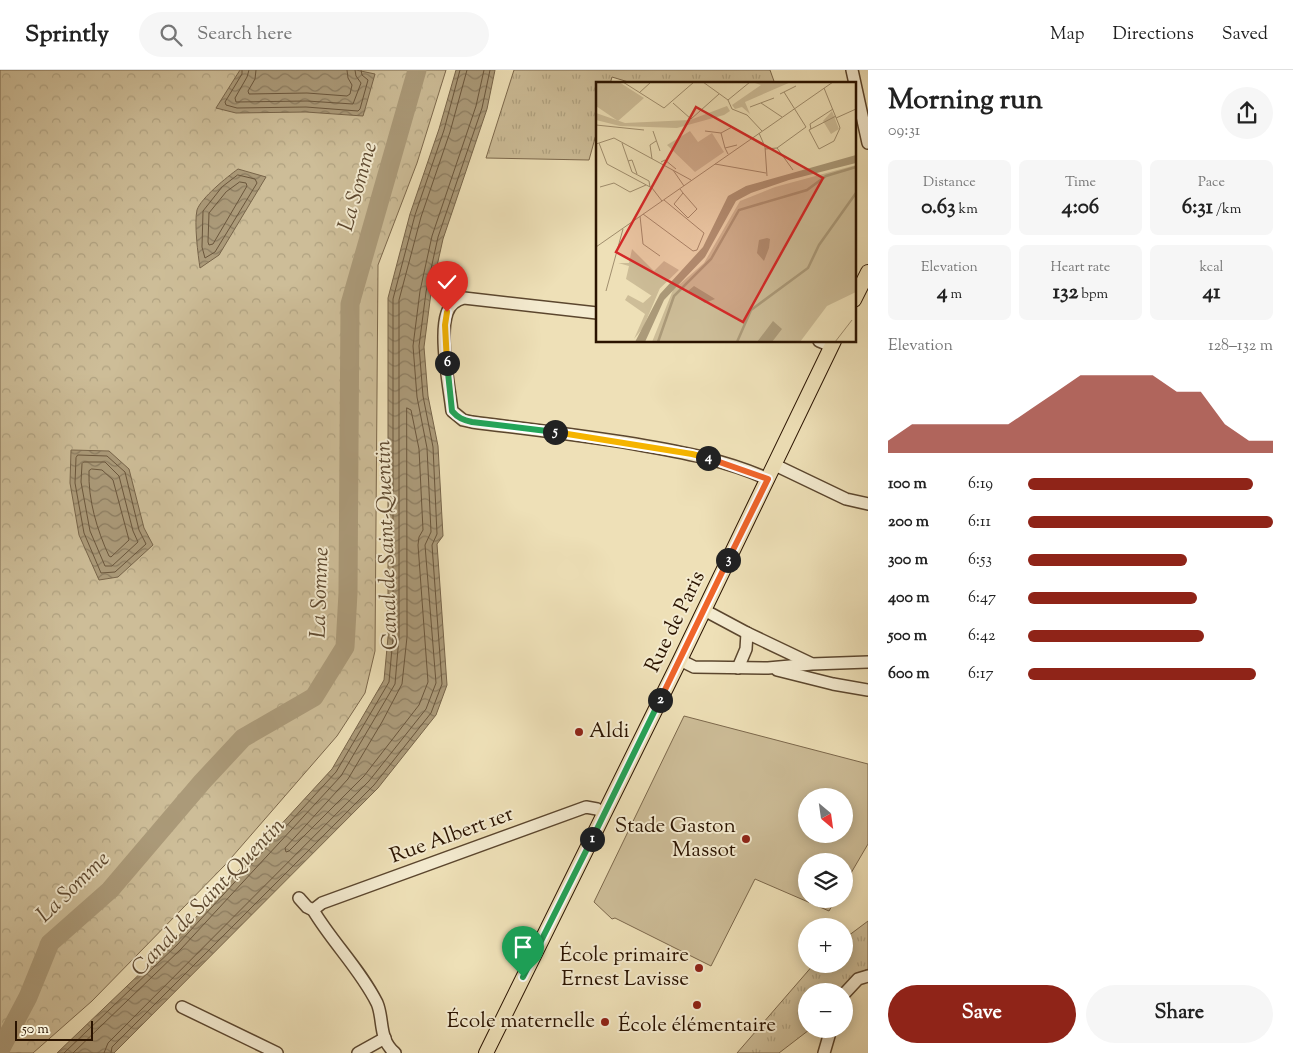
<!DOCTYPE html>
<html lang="en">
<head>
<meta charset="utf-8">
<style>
  body { margin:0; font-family:"Sorts Mill Goudy",serif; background:#f6f6f6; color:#222; height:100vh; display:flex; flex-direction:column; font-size:19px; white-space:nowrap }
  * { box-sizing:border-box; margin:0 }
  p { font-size:16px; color:#767676 }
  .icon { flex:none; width:28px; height:28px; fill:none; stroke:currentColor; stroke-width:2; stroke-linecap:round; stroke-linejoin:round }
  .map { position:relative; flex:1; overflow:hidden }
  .panel { display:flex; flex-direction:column; background:#fff; width:425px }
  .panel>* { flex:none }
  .needle { width:32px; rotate:151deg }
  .tools { position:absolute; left:798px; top:718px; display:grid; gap:10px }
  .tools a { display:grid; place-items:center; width:55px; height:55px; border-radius:50%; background:#fff; box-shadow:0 2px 12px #0003; font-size:25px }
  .scale { position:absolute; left:15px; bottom:12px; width:78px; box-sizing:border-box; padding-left:5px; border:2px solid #2a1300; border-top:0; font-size:14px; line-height:18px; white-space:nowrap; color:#2a1300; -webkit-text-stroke:4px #f4ebd0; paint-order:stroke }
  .pin { position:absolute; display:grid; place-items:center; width:42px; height:42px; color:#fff; margin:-51px -21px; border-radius:50% 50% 50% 0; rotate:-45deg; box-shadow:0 0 5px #0007 }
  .pin .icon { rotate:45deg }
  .km { position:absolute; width:25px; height:25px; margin:-12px; border-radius:50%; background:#222; color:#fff; font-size:14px; line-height:25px; text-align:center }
  .round { display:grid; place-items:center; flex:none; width:52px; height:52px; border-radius:26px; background:#f6f6f6 }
  .headline { display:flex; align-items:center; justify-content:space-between; height:85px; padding:0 20px }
  h1 { font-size:28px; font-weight:800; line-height:38px }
  .metrics { display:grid; grid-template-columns:repeat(3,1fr); gap:8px; height:85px; padding:5px 20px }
  .metrics div { display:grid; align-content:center; border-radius:8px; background:#f6f6f6; text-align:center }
  .metrics b { font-size:21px; font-weight:800 }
  .metrics small { font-size:14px; font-weight:400 }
  .metrics p { font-size:14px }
  .chart { height:140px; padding:10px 20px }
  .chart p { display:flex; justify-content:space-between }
  .chart svg { width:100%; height:90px; margin-top:5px; fill:#8f2418; opacity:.7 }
  .cta { display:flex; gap:10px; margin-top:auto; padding:10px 20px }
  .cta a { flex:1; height:58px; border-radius:30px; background:#8f2418; color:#fff; font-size:20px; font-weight:800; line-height:58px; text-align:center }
  .cta a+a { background:#f6f6f6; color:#222 }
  ul { padding:0 20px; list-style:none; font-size:16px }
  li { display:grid; grid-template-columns:80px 60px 1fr; align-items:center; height:38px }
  li i { height:12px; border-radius:6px; background:#8f2418 }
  header { display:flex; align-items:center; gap:30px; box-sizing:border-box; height:70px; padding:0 25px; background:#fff; border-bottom:1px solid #e0e0e0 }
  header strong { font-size:24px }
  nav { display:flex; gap:28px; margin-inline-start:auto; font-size:18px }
  .search { width:350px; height:45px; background:#f6f6f6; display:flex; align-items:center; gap:12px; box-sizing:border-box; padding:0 18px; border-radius:28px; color:#767676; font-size:19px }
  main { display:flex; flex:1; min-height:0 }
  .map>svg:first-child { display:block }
  .grass { fill:url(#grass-tufts); stroke:#7c684c }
  .forest { fill:url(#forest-crowns); stroke:#7c684c }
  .pitch { fill:#cdbd98; stroke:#7c684c; fill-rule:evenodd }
  .water { fill:url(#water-waves); stroke:#776449 }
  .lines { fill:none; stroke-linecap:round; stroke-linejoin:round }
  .shore { stroke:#6a563c; stroke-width:1 }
  .river { stroke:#ab9a79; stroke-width:19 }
  .minor-casing { stroke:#5b462e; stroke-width:14 }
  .major-casing { stroke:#2a1300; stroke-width:16 }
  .minor { stroke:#f4ebd0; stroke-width:11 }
  .major { stroke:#eee0b7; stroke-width:14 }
  .split-1-casing { stroke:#fff; stroke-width:10 }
  .split-2-casing { stroke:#fff; stroke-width:10 }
  .split-3-casing { stroke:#fff; stroke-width:10 }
  .split-4-casing { stroke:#fff; stroke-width:10 }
  .split-5-casing { stroke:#fff; stroke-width:10 }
  .split-6-casing { stroke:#fff; stroke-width:10 }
  .split-7-casing { stroke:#fff; stroke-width:10 }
  .split-1 { stroke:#22a559; stroke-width:6 }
  .split-2 { stroke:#22a559; stroke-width:6 }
  .split-3 { stroke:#f0652b; stroke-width:6 }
  .split-4 { stroke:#f0652b; stroke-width:6 }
  .split-5 { stroke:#f5b400; stroke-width:6 }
  .split-6 { stroke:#22a559; stroke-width:6 }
  .split-7 { stroke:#f5b400; stroke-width:6 }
  .poi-dot { fill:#8f2418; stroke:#f4ebd0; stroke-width:2 }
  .labels { text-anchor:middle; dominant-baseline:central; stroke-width:4; stroke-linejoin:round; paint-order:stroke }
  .street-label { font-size:21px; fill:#2a1300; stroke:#f4ebd0 }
  .poi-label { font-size:21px; fill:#2a1300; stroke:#f4ebd0; text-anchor:end }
  .water-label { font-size:22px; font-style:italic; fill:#5e4930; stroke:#f4ebd0 }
  .inset-river { fill:none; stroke:#ab9a79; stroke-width:2.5 }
  .inset-road { fill:none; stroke:#a08e6e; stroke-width:1 }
  .view { fill:#d62828; fill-opacity:0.15; stroke:#d62828; stroke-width:2.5 }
  .inset-edge { fill:none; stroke:#2a1300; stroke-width:2.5 }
</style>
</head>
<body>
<header>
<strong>Sprintly</strong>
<div class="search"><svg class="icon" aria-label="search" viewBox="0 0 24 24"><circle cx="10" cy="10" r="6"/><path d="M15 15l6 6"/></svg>Search here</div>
<nav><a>Map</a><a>Directions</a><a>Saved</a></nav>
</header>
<main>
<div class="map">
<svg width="868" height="983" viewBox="0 0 868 983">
  <defs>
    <pattern id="grass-tufts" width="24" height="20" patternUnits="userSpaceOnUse" patternTransform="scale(1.25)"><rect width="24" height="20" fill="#cdbd98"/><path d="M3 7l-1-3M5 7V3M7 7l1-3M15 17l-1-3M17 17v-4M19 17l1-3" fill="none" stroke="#b0a281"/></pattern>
    <pattern id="forest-crowns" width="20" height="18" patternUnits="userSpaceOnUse" patternTransform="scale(1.25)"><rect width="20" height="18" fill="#cdbd98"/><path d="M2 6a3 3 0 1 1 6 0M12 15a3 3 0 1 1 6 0" fill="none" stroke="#b0a281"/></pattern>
    <pattern id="water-waves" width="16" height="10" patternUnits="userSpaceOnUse" patternTransform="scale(1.25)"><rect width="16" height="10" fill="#ab9a79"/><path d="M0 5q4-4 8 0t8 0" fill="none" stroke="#8b7c61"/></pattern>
  </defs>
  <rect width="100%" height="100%" fill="#eee0b7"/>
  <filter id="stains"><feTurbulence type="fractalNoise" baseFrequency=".004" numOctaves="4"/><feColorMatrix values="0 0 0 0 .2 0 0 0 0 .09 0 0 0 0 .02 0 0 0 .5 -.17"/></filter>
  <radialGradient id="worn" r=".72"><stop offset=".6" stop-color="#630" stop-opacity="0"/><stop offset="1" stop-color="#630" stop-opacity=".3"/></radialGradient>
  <g class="grass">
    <path d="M514,0h256l5,14h-140l-23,-7 -2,7h-13v47l-8,29 -103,-2z"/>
    <path d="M868,851v48l-9,4 -21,18h-32v38h4l-1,1 -30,23h-42l77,-89h30v-25z"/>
  </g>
  <path class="forest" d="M0,0h446l-29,93 -39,102 -3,386 -10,42 -28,43 -112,129 -133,136 -59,52h-33z"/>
  <path class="pitch" d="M684,646l184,48v80l-24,41v-24h-38v38h30l-7,12 -74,-32 -44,87 -96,-48 -3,1 -18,-17zM806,726h38v38h-38z"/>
  <g class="water">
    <path d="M240,0h116l19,4 -12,42 -57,-4 -70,1 -20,-5z"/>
    <path d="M456,0h39l-8,39 -44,130 -12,54 -7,54 4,49 10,50 5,90 -6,8 10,141 -11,30 -58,73 -264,265h-57l116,-111 159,-173 52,-89 4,-43v-339l22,-84 29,-85z"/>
    <path d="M238,99l28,8 -47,78 -19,13c-2,-13 -6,-45 -3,-58 4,-12 30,-33 41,-41z"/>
    <path d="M71,380l38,1 20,18 15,59 9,17 -35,32 -19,3 -20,-45 -9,-52z"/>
  </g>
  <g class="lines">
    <g class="shore">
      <path d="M242,0v4l-17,28 1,3 11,3 69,-1 52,4 2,-2 8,-29 -6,-5 -1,-5"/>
      <path d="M249,0l-2,7 -12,21 1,4 71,-1 46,3 8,-21 -5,-7 -1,-6"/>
      <path d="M256,0l-1,9 -7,12 1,3 58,-1 40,3 3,-2 2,-9 -4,-7 -1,-8"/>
      <path d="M238,105l17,4 2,4 -42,69 -10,6 -3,-11 1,-36 19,-24z"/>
      <path d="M240,112l6,1 1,3 -34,58 -4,1 -1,-3 1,-29 17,-21z"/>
      <path d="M407,338l4,2 8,39 4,81 -4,7 -1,8 10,137 -9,23 -55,71 -75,75 -3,1 -1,-4 63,-69 34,-57 20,-38 5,-47z"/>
      <path d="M78,385l29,1 18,16 14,58 7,14 -31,28 -14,1 -17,-40 -9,-50 1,-25z"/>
      <path d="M84,392h21l14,14 14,55 5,11 -26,24h-7l-15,-35 -9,-49 1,-18z"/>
      <path d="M92,399l10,1 11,10 16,60 -18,17 -2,-1c-12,-26 -21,-56 -20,-85z"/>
      <path d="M64,983l113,-108 159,-173 53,-90 4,-45v-338l22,-84 29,-85 16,-60"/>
      <path d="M73,983l108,-104 160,-173 54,-92 4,-47v-337l22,-83 29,-85 17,-62"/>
      <path d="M104,983l4,-10 261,-262 57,-72 10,-26 -11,-138 6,-13 -4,-84 -10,-51 -4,-51 7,-55 12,-55 44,-130 8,-36"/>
      <path d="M111,983l1,-6 262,-262 57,-72 11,-29 -10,-139 5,-11 -4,-87 -10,-51 -4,-50 7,-54 12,-55 44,-129 8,-38"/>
    </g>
    <path class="river" d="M0,980l28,-53 22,-54 60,-53 92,-108 41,-44 71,-41 31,-50 3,-54 2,-289 67,-234"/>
    <defs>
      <g id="minor">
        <path d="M852,0l16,73"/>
        <path d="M597,243l-133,-15c-8,2 -14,6 -17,15 -8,23 2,72 5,98l11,9 9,2c55,7 109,13 163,22 46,8 91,16 133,35"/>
        <path d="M819,271l12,5"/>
        <path d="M775,395l71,34 22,5"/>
        <path d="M704,540l43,23 63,30"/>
        <path d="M680,590l14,7 74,1 44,-4 56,-2"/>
        <path d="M738,598l8,-19 1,-16"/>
        <path d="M777,600l56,14 35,6"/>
        <path d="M299,828l8,9 6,3c19,32 47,59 64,93 7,16 1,36 18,50"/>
        <path d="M313,840l9,-7 264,-96 11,2 7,5"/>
        <path d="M844,924l14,-15 10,-3"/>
        <path d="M182,937l95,46"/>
        <path d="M358,983l27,-15"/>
        <path d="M824,983l7,-24"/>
      </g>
      <g id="major">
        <path d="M854,230l14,-28"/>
        <path d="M486,983l194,-393 154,-319"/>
      </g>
    </defs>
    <use href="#minor" class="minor-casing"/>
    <use href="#major" class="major-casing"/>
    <use href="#minor" class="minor"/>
    <use href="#major" class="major"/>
  </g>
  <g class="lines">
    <defs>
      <path id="split-1" d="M523,907l69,-138"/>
      <path id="split-2" d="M592,769l68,-139"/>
      <path id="split-3" d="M660,630l68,-140"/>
      <path id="split-4" d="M708,388l60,21 -40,81"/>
      <path id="split-5" d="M555,362l137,22 16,4"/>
      <path id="split-6" d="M447,293l5,48c6,7 11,9 20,11l83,10"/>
      <path id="split-7" d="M447,293l-2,-38 2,-13"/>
    </defs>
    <use href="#split-1" class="split-1-casing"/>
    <use href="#split-2" class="split-2-casing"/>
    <use href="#split-3" class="split-3-casing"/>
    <use href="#split-4" class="split-4-casing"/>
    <use href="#split-5" class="split-5-casing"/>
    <use href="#split-6" class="split-6-casing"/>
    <use href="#split-7" class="split-7-casing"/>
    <use href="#split-1" class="split-1"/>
    <use href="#split-2" class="split-2"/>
    <use href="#split-3" class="split-3"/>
    <use href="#split-4" class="split-4"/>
    <use href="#split-5" class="split-5"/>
    <use href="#split-6" class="split-6"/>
    <use href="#split-7" class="split-7"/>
  </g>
  <g class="poi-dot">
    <circle cx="579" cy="662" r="5"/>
    <circle cx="746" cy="769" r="5"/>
    <circle cx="699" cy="898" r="5"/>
    <circle cx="697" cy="935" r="5"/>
    <circle cx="605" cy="952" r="5"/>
  </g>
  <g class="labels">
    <g class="street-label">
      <text transform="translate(676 552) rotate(-64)">Rue de Paris</text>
      <text transform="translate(452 766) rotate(-20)">Rue Albert 1er</text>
    </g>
    <g class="poi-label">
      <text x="589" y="662" text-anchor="start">Aldi</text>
      <text x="736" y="757">Stade Gaston<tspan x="736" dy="24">Massot</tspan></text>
      <text x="689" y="886">École primaire<tspan x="689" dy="24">Ernest Lavisse</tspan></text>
      <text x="595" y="952">École maternelle</text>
      <text x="697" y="956" text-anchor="middle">École élémentaire</text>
    </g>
    <g class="water-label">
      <text transform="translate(359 117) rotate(-74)">La Somme</text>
      <text transform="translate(388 475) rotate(-92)">Canal de Saint-Quentin</text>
      <text transform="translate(321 523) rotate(-88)">La Somme</text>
      <text transform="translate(74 818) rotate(-44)">La Somme</text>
      <text transform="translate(209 828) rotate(-46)">Canal de Saint-Quentin</text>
    </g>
  </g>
  <g transform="translate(596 12)">
    <rect width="260" height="260" fill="#eee0b7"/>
    <path d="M156,0h39l-46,20 5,12 -8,-7 -7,2 -3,-4 29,-20zM131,24l3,5 -6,4 -47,13 -57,-2 -24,-6v-7l29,10 65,-3zM236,29l7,18 -8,5 -8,-13zM36,167l22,22 10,-10 15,9 -27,26 -26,-17 3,-13 -11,-3h11z" fill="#cdbd98"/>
    <path d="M260,83v127l-29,14 -27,36h-148l21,-52 31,-27 36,-62 35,-14zM64,206l-17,40 -9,11 11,-25 -20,-14 3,-5 15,8z" fill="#cdbd98"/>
    <path d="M0,0h23l25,16 -26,23 -22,-15z" fill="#cdbd98"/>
    <path d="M94,49l8,11 14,-9 12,19 -29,20 -28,-27zM240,169l20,14 -9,14 -21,-14z" fill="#cdbd98"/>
    <path d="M260,73v8l-67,17 -38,13 -15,8 -31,56 -41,43 -19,42h-10l25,-48 43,-47 25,-51 18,-10zM171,156l3,1 -1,9 -5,13 -7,-8 2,-13zM98,204l18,11 3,2 -10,4 -17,-12zM177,239l9,8 -10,13h-15z" fill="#ab9a79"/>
    <path class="inset-river" d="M62,260l16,-46 37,-37 28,-49 68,-20 19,-14 30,-9M141,260l14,-32 57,-42 11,-23 37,-52"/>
    <path class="inset-road" d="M27,0l41,26 30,-26M107,0l25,18 4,9 15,6 15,16M228,6l15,37 1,3 -6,13 -15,8 -10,-19 27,-14M43,11l12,-11M184,12l16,-8M132,18l22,-18M77,21l18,16 28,-25M165,21l21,14M154,25l24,-9M240,36l20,-9M0,43l48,5M215,47l-1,-5 23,-15M57,49l7,20M109,49l16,2M163,51l6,14 2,29M3,61l8,21 45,24 10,13M26,61l10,29 17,9 1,6M0,62l18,-6 77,42M129,66l-4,-15 11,-6M181,66l16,22M169,67l12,-1 29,-21 -22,-35M132,72l-3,-6 12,-3M56,77l-2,-14 6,-4M32,79l4,-1 5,14M65,80l4,-2 11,9M119,82l51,9M77,88l11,16M4,105l14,-4 16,9 16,-7M84,107l3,4 -9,11 14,14 9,-9 -14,-16M47,132l50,37 4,-1 7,-17 -40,-33M44,134l3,28 17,12M0,165l237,-165M10,209l17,-62M239,260l17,-22"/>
    <path class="view" d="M100,25l127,71 -80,144 -127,-70z"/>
    <rect width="260" height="260" class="inset-edge"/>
  </g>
  <rect width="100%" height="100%" filter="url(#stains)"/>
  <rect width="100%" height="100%" fill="url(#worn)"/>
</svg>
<div class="tools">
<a><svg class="needle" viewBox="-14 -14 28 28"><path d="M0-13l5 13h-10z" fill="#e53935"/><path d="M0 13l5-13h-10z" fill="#767676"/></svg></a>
<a><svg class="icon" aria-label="layers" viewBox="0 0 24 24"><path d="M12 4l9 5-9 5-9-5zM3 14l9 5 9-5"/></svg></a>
<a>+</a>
<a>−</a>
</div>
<div class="scale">50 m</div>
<div class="pin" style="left:523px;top:907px;background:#1e9e55"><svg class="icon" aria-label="arrive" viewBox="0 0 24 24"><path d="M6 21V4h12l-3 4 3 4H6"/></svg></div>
<div class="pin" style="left:447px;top:242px;background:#d93025"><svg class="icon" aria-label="check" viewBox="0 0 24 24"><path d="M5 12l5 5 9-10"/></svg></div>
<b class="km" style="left:592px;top:769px">1</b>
<b class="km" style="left:660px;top:630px">2</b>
<b class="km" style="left:728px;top:490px">3</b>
<b class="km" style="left:708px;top:388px">4</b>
<b class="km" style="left:555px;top:362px">5</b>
<b class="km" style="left:447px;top:293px">6</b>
</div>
<section class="panel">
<div class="headline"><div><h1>Morning run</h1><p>09:31</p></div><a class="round"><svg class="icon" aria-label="share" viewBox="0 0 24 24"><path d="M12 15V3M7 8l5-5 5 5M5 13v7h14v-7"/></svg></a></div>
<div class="metrics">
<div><p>Distance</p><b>0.63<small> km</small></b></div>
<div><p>Time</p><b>4:06</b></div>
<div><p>Pace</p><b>6:31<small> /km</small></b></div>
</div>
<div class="metrics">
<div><p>Elevation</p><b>4<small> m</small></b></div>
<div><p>Heart rate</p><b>132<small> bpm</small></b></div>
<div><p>kcal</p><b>41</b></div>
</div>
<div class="chart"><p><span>Elevation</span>128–132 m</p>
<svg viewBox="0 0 160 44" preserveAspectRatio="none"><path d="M0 44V38L10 30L20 30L30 30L40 30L50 30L60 22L70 14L80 6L90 6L100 6L110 6L120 14L130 14L140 30L150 38L160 38V44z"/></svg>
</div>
<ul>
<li><b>100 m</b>6:19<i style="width:92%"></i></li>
<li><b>200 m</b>6:11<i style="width:100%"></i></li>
<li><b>300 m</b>6:53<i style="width:65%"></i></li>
<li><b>400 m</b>6:47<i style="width:69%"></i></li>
<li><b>500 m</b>6:42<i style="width:72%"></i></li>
<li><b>600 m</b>6:17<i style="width:93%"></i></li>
</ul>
<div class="cta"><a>Save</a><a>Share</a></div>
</section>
</main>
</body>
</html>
